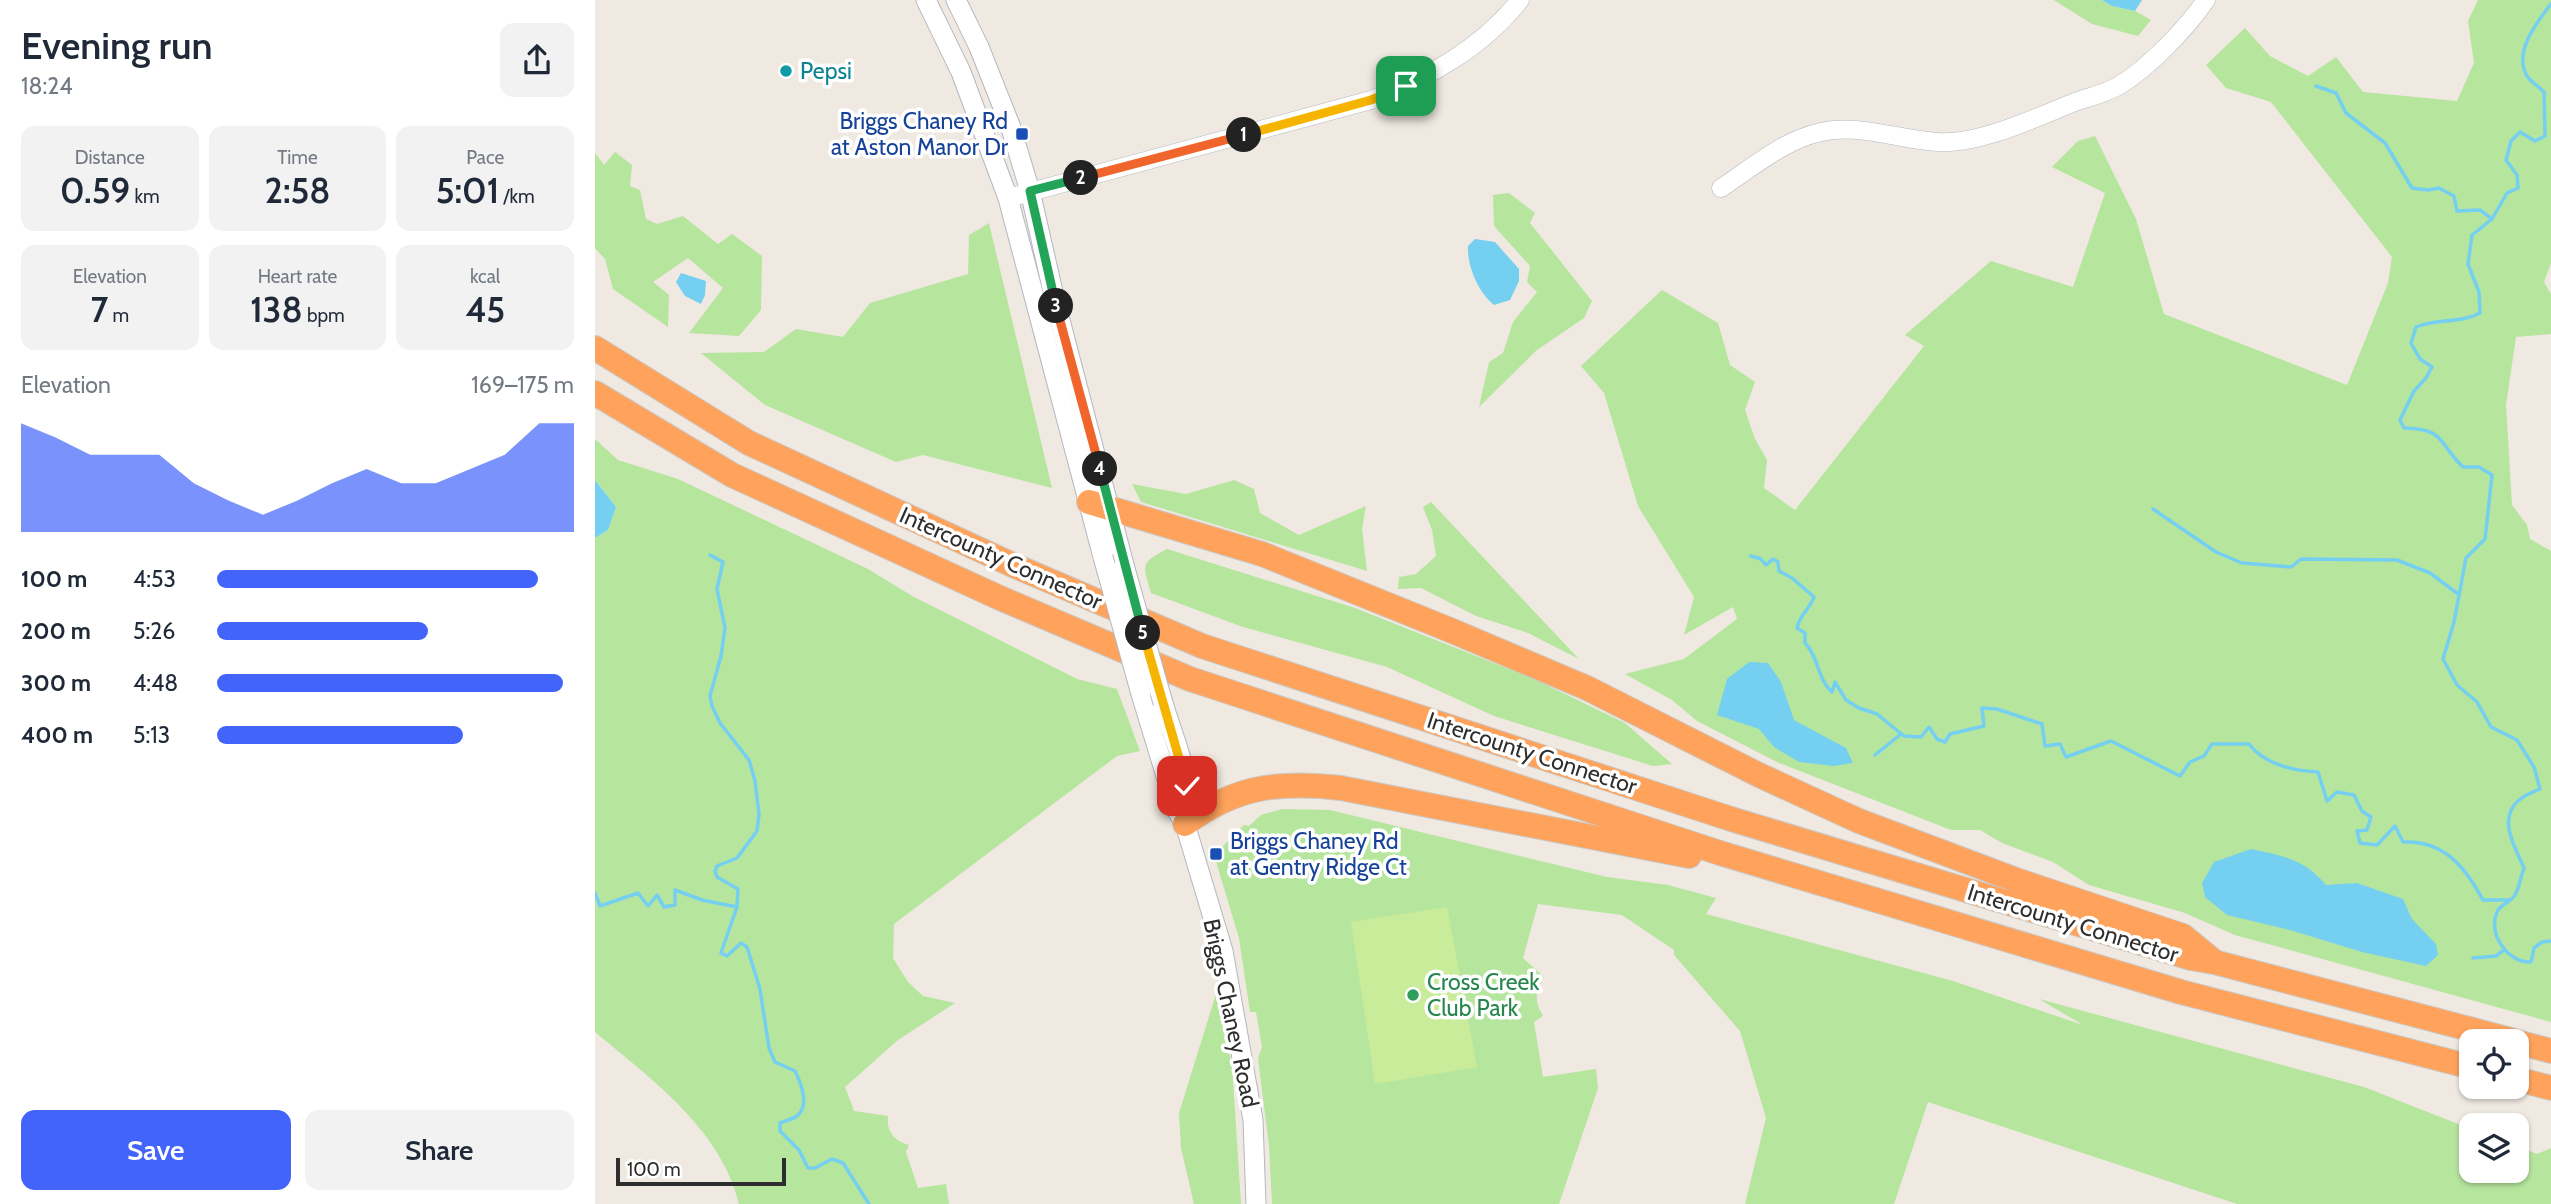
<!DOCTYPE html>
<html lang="en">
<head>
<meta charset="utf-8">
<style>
  body { margin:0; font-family:Cabin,sans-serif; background:#f2f2f3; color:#1f2937; height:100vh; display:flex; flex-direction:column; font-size:26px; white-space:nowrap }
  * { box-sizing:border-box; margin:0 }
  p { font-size:23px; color:#747a83 }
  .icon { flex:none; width:38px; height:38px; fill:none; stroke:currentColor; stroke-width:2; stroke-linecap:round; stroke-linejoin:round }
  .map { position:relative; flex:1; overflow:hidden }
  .details { display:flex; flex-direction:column; background:#fff; width:595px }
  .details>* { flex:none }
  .buttons { position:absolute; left:1864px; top:1029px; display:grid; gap:14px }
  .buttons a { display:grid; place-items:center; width:70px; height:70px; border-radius:14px; background:#fff; box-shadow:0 2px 5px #0004; font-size:35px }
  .scale { position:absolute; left:21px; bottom:18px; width:170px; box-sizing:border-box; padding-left:7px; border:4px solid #2e2e2e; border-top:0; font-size:19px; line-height:24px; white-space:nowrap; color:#2e2e2e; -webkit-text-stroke:5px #fff; paint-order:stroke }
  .pin { position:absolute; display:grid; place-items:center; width:60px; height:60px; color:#fff; margin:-30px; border-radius:14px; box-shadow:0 4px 10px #0006 }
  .km { position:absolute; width:35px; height:35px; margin:-18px; border-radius:50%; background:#222; color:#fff; font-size:19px; line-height:35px; text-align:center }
  .round { display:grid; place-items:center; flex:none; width:74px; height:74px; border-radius:14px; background:#f2f2f3 }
  .headline { display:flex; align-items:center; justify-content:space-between; height:119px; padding:0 21px }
  h1 { font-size:38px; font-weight:600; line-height:52px }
  .metrics { display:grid; grid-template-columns:repeat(3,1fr); gap:10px; height:119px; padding:7px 21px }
  .metrics div { display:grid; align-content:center; border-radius:14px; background:#f2f2f3; text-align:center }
  .metrics b { font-size:35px; font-weight:600 }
  .metrics small { font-size:19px; font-weight:400 }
  .metrics p { font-size:19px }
  .chart { height:196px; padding:14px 21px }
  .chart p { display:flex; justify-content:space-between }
  .chart svg { width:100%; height:126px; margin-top:7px; fill:#4264fb; opacity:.7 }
  .button { display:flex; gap:14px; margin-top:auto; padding:14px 21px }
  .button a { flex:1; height:80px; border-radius:14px; background:#4264fb; color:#fff; font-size:28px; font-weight:600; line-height:80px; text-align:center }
  .button a+a { background:#f2f2f3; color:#1f2937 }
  ul { padding:0 21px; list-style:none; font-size:23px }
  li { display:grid; grid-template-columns:112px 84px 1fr; align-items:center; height:52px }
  li i { height:18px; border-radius:9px; background:#4264fb }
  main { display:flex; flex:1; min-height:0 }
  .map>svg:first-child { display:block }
  .green { fill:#b6e59e }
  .pitch { fill:#c9ec9a }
  .water { fill:#75cff0 }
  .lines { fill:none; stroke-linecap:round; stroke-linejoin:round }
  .stream { stroke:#75cff0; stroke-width:3.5 }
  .tertiary-casing { stroke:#b4b7c1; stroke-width:19 }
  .secondary-casing { stroke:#b4b7c1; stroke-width:21 }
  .motorway-casing { stroke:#c9c9c9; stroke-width:26 }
  .tertiary { stroke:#fff; stroke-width:18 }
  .secondary { stroke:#fff; stroke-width:19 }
  .motorway { stroke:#ffa35c; stroke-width:24 }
  .secondary-bridge-casing { stroke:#b4b7c1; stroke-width:21; stroke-linecap:butt }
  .secondary-bridge { stroke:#fff; stroke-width:19 }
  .split-1-casing { stroke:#fff; stroke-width:14 }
  .split-2-casing { stroke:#fff; stroke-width:14 }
  .split-3-casing { stroke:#fff; stroke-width:14 }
  .split-4-casing { stroke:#fff; stroke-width:14 }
  .split-5-casing { stroke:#fff; stroke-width:14 }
  .split-6-casing { stroke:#fff; stroke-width:14 }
  .split-1 { stroke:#f5b400; stroke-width:9 }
  .split-2 { stroke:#f0652b; stroke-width:9 }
  .split-3 { stroke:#22a559; stroke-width:9 }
  .split-4 { stroke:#f0652b; stroke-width:9 }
  .split-5 { stroke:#22a559; stroke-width:9 }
  .split-6 { stroke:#f5b400; stroke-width:9 }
  .culture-dot { fill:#0f9aa8; stroke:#fff; stroke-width:2.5 }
  .transit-dot { fill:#1a4fb4; stroke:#fff; stroke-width:2.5 }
  .leisure-dot { fill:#2e9e5b; stroke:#fff; stroke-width:2.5 }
  .labels { text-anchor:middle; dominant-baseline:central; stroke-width:7; stroke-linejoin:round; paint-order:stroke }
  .culture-label { font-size:23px; fill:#0d838f; stroke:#fff; text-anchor:start }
  .transit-label { font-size:23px; fill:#164399; stroke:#fff; text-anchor:end }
  .street-label { font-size:23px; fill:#2e2e2e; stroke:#fff }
  .leisure-label { font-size:23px; fill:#27864d; stroke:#fff; text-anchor:start }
</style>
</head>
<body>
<main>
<section class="details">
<div class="headline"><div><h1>Evening run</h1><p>18:24</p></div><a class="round"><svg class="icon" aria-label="share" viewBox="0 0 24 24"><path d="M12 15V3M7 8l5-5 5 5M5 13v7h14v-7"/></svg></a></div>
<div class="metrics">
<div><p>Distance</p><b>0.59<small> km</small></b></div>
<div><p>Time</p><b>2:58</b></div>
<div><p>Pace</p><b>5:01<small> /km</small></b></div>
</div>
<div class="metrics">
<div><p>Elevation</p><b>7<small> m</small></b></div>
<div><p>Heart rate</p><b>138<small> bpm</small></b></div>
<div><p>kcal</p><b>45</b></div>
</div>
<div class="chart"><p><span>Elevation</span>169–175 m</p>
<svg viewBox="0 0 160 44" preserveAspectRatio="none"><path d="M0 44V6L10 11L20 17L30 17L40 17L50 27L60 33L70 38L80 33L90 27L100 22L110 27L120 27L130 22L140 17L150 6L160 6V44z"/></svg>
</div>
<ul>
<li><b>100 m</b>4:53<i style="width:90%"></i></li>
<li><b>200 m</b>5:26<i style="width:59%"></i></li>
<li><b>300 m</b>4:48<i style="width:97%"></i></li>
<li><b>400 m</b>5:13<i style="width:69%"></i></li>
</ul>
<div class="button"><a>Save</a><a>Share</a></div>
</section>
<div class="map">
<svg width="1956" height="1204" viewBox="0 0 1956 1204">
  <rect width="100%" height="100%" fill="#efe9e1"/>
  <g class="green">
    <path d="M1459,0h48l10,6 23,5 16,9 -13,16 -46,-12z"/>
    <path d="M1883,0h73v263l-7,19 7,12v40l-35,3 -10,68 6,100 15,20 3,14 21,12v471l-316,-87 -50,-22 -96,-28 -36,-23 -51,-19 -22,-13h-29l-174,-68 -80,-41 -25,-21 -47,-26 59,-15 53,-40 -4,-12 -49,28 10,-38 -56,-91 -34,-113 -23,-27 81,-76 56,33 12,42 25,17 -10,28 10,29 12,21 -3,28 31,22 129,-164 -19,-11 86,-74 82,26 32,-94 -53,-26 26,-26 17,-5 41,83 28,95 183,71 41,-102 4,-26 -121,-155 -45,-14 -20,-23 39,-37 25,28 38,20 28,-19 27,35 94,9 17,-38 -6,-42z"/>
    <path d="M20,152l17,13 -2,21 10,4 6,29 11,5 26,-8 35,28 14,-10 30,22 -1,54 -22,26 -50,-3 34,-45 -35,-30 -35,24 16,13 -1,32 -55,-38 -8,-30 -10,-11v-95l9,12z"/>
    <path d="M914,193l26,20 -5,10 62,78 -8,17 -47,32 -58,57 10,-45 14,-9 10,-31 24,-30 -10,-10 3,-16 -36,-40 -1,-31z"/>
    <path d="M394,223l63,265 -129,-33 -27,7 -131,-57 -64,-52 63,-1 32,-23 47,8 27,-34 98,-29 1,-39z"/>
    <path d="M0,439l23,21 60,19 190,90 46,28 163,82 40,10 23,62 -23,5 -223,168 -1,34 15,24 15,14 32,7 -57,37 -53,47 9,24 34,5c-2,15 6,25 21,29l-3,7 12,36 28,-4 3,20h-210c-18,-75 -88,-125 -144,-172v-494l13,-8 8,-23 -21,-27z"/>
    <path d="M639,480l20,9 6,24 39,22 67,-29 -4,23 5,42 -226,-69 -9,-18 54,10z"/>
    <path d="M836,502l148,157 -51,-26 -52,-17 -55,-28 -23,1 1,-12 17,-3 20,-18 -4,-26 -9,-23z"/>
    <path d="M572,549l188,59 179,71 91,44 47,41 -19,2 -159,-50 -107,-49 -144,-40 -92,-34c-8,-29 -12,-29 16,-44z"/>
    <path d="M687,809l48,1 277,67 61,8 48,13 -10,16 247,67 130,44 -44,-26 325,88 107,42v42h46v-25l20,8 14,-6v56h-314l-309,-102 -34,102h-149l21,-86 -26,-87 -66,-76v-5l-52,-35 -84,-11 -15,54 21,19c-9,14 -10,25 -1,39l-9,6 9,55 53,-8 2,19 -39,116h-287l-3,-58 -11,-88 4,-11 -6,-35h-6l-11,-74 -25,-83 30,-30 5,1 12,-11z"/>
    <path d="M621,994l16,71 9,139h-47l-13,-56 -2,-35z"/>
  </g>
  <path class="pitch" d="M852,907l30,160 -102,17 -24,-162z"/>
  <g class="water">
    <path d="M1507,0h40l-7,11 -23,-5z"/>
    <path d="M880,239l20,3 24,27v12l-9,19 -16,5c-16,-13 -27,-39 -26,-59z"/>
    <path d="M86,273l25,8 -1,14 -4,9 -16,-8 -9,-14z"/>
    <path d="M0,480l21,27 -8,23 -13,8z"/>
    <path d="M1154,662l19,1 13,19 13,38 52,28 7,15 -19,3 -35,-4 -25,-15 -15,-18 -42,-14 10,-36z"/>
    <path d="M1656,849c32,7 53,10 75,36l31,-2 46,16 9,20 24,25 2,11 -12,11 -64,-14 -72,-22 -63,-15 -22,-18 -3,-14 12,-21z"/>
  </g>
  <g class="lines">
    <g class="stream">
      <path d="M1956,4c-14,18 -38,48 -24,72 4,6 12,11 17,16l1,44 -10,5 -15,-9 -9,9 -5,19 11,15 1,13 -11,5 -15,26 -20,16 -4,29 11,28 1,21c-20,11 -44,5 -64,14l-5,16 9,16 12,8 -6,11 -12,13 -14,29 4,8c42,1 33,14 59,39h16l13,8 -7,64 -19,19 -12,64 -11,37 14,26 20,17 14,25 26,13 17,27 6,22c-7,3 -15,6 -21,11 -22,19 -4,47 5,68 -3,8 -5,20 -9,27 -4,7 -13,9 -17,15 -12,22 9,53 33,52l3,-14 8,-6 9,-1"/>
      <path d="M1721,86l20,7 10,20 39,30 27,45 16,2 11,-2 15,8 3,15 23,-1 12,9"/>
      <path d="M1558,509l63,43 26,11 49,4 10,-8 96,1 33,13 28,21"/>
      <path d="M115,555l13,7 -6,27 8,39 -4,28 -11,40 2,10 8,17 29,37 6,21 4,33 -2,17 -20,27 -20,8 -2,5 2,6 21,12 -1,18 -16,46 6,3 14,-13 6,4 13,42 9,59 6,14 20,9c6,12 15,35 2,45 -4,3 -12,5 -17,7v8l19,19 9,18h7l17,-9 11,4 26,41"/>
      <path d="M1156,556l10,3 5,6 7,-6 5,3 1,9 13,7 22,19c-4,12 -14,17 -17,31l8,5v10c14,14 12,36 27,49l3,-10 11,18 13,8 18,6 27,22 17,1 8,-10 8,12 8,3 5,-8 34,-8 -2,-18 15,1 45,15 3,22 15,-2 6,13 45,-16 69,35 10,-14 14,-6 8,-12h37c15,20 45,27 69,28l9,29 10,-9 17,3 8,16 9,6 -4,13 -10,1 3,12 17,2 18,-19 8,16c41,-2 62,25 80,58h26"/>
      <path d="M1280,755l26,-21"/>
      <path d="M0,893l5,13 38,-13 10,13 9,-11 7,12 11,-2v-15l27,10 35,7"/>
      <path d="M1878,958l23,-2 8,-6"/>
    </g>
    <defs>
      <g id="tertiary">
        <path d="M1126,188c35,-23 70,-54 112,-58 36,-3 70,10 105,12 41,3 99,-25 137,-40 14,-5 32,-9 45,-17 29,-18 66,-56 86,-85"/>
        <path d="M413,198l363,-98c57,-22 111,-52 149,-100"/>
      </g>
      <g id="secondary">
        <path d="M331,0l35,72 47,126 95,359"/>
        <path d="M361,0l23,47 31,78 20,66 26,114 68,260"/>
        <path d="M546,694l35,115 9,15 38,127 30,169 3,84"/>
        <path d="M568,703c11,38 33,82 22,121"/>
      </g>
      <g id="motorway">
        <path d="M0,348l154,95 266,123 187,80 529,173 460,139 23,4 301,79"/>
        <path d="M0,393l137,82 268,123 190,81 530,174 461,139 290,75"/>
        <path d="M494,502l173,52 188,76 137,58 172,87 100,46 157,59 167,56 28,23"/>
        <path d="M590,824c50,-38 94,-43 156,-36l348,68"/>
        <path d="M1922,1042l34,9"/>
        <path d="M1922,1079l34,9"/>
      </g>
    </defs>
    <use href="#tertiary" class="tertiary-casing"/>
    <use href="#secondary" class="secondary-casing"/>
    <use href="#motorway" class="motorway-casing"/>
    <use href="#tertiary" class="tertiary"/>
    <use href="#secondary" class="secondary"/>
    <use href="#motorway" class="motorway"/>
    <defs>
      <g id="secondary-bridge">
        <path d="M508,557l38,137"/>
        <path d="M529,565l39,138"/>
      </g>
    </defs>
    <use href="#secondary-bridge" class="secondary-bridge-casing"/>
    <use href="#secondary-bridge" class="secondary-bridge"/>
  </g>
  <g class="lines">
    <defs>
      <path id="split-1" d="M649,135l127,-35 35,-14"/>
      <path id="split-2" d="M486,178l163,-43"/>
      <path id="split-3" d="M461,306l-26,-115 51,-13"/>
      <path id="split-4" d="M461,306l44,163"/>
      <path id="split-5" d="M505,469l43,164"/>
      <path id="split-6" d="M548,633l44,153"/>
    </defs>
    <use href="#split-1" class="split-1-casing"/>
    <use href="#split-2" class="split-2-casing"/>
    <use href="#split-3" class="split-3-casing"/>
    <use href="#split-4" class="split-4-casing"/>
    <use href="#split-5" class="split-5-casing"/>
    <use href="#split-6" class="split-6-casing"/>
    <use href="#split-1" class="split-1"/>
    <use href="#split-2" class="split-2"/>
    <use href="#split-3" class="split-3"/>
    <use href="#split-4" class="split-4"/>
    <use href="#split-5" class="split-5"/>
    <use href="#split-6" class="split-6"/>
  </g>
  <circle class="culture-dot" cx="191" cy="71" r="7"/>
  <g class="transit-dot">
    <rect x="420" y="127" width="14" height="14" rx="3.5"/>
    <rect x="614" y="847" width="14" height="14" rx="3.5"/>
  </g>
  <circle class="leisure-dot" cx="818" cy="995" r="7"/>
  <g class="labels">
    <g class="culture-label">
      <text x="205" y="71">Pepsi</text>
    </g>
    <g class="transit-label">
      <text x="413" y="121">Briggs Chaney Rd<tspan x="413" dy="26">at Aston Manor Dr</tspan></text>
      <text x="635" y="841" text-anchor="start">Briggs Chaney Rd<tspan x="635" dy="26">at Gentry Ridge Ct</tspan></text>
    </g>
    <g class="street-label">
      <text transform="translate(406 558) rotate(24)">Intercounty Connector</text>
      <text transform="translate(937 753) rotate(18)">Intercounty Connector</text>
      <text transform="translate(1478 923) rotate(17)">Intercounty Connector</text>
      <text transform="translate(636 1013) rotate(78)">Briggs Chaney Road</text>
    </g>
    <g class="leisure-label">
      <text x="832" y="982">Cross Creek<tspan x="832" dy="26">Club Park</tspan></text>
    </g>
  </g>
</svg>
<div class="buttons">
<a><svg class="icon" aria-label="locate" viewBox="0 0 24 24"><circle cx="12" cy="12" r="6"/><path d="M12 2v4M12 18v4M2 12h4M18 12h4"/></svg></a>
<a><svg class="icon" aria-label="layers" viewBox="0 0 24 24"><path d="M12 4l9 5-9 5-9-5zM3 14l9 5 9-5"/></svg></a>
</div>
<div class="scale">100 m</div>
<div class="pin" style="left:811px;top:86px;background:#1e9e55"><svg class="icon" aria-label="arrive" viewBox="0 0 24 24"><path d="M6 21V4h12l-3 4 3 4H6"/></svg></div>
<div class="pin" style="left:592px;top:786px;background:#d93025"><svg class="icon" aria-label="check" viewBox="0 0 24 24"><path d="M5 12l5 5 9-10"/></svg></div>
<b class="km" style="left:649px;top:135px">1</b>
<b class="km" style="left:486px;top:178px">2</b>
<b class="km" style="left:461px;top:306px">3</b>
<b class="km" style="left:505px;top:469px">4</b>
<b class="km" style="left:548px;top:633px">5</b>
</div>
</main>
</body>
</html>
